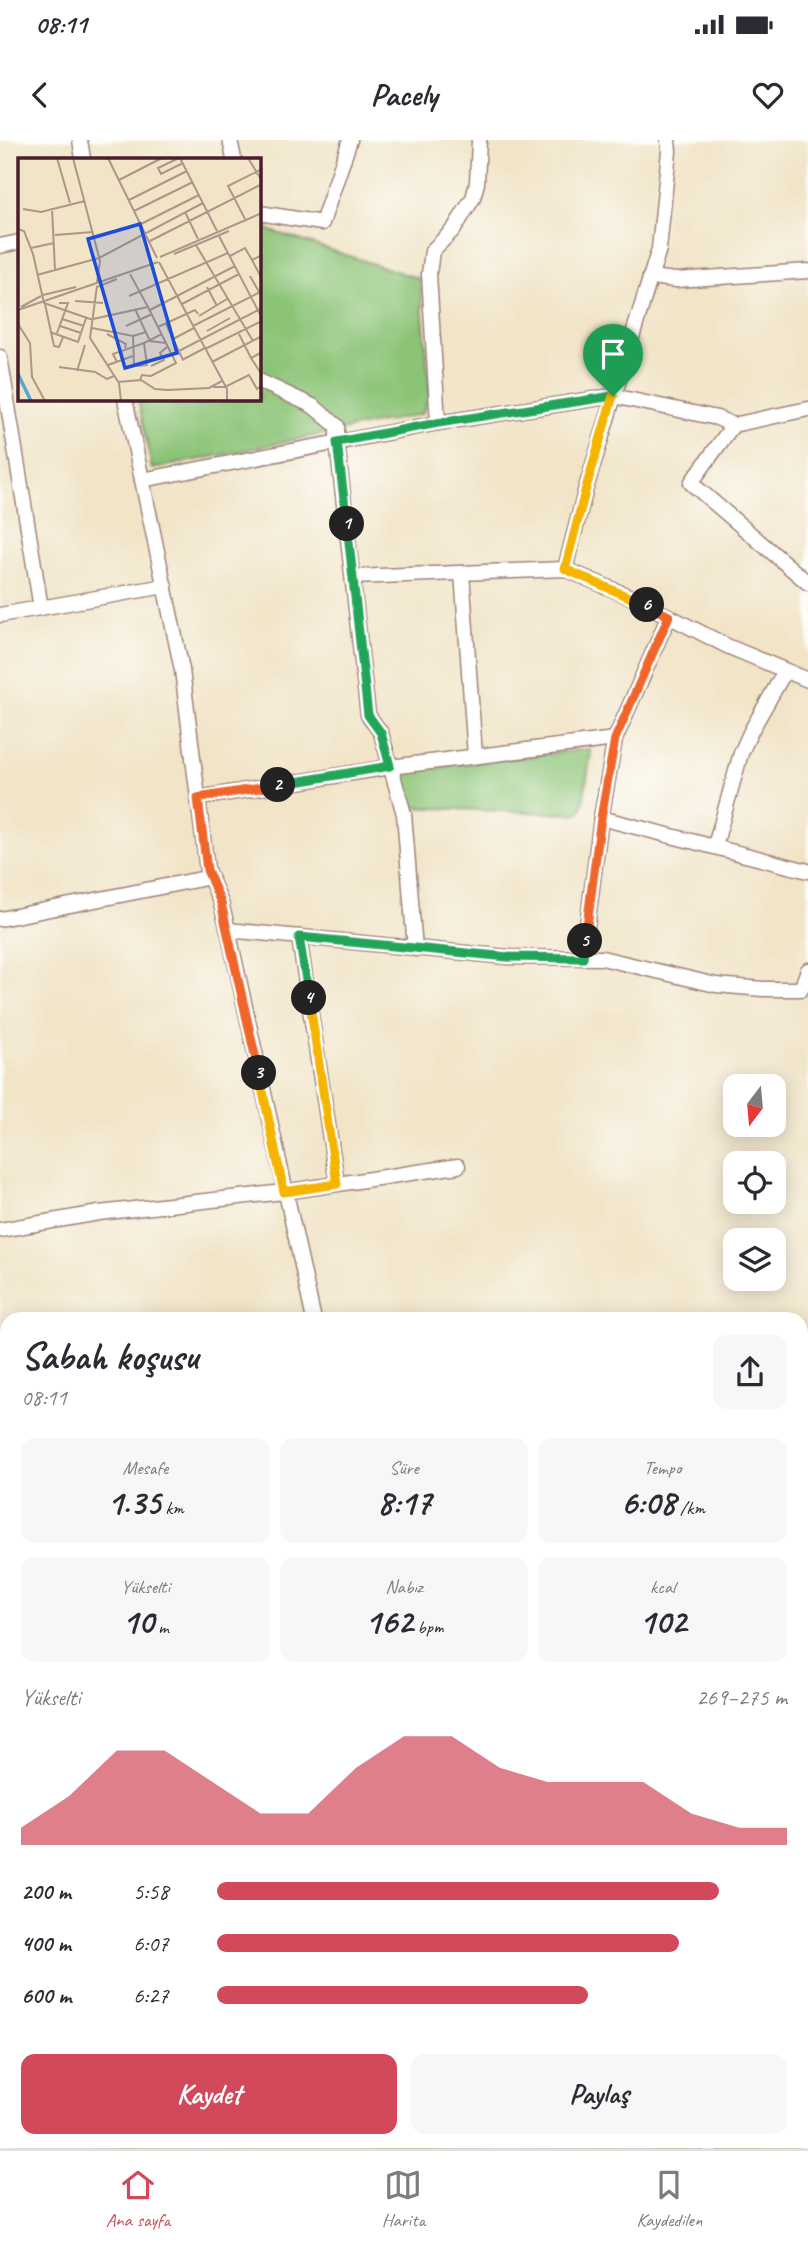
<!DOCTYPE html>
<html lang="tr">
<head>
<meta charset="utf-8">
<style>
  body { margin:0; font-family:Caveat,sans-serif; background:#f7f7f7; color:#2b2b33; height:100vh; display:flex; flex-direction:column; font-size:26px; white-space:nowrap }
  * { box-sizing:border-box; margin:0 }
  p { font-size:23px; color:#7c7c81 }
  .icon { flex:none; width:38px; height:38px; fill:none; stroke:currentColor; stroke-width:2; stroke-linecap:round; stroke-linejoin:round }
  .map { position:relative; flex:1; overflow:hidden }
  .drawer { position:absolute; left:0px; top:1172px; width:808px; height:836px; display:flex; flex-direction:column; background:#fff; border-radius:21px 21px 0 0; box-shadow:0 4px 18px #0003 }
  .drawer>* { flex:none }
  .needle { width:46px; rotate:196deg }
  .buttons { position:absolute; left:723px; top:934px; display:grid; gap:14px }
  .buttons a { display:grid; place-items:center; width:63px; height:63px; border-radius:14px; background:#fff; box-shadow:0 4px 18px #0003; font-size:35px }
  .pin { position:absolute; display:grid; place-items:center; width:60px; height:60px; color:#fff; margin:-72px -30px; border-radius:50% 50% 50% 0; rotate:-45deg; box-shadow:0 0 7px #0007 }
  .pin .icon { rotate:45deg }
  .km { position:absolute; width:35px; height:35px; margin:-18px; border-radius:50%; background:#222; color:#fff; font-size:19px; line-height:35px; text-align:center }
  .round { display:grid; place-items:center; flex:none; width:74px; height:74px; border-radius:14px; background:#f7f7f7 }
  .overview { display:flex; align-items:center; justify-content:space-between; height:119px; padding:0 21px }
  h1 { font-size:38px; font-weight:800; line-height:52px }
  .stats { display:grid; grid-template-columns:repeat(3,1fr); gap:10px; height:119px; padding:7px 21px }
  .stats div { display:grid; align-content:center; border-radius:14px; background:#f7f7f7; text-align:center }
  .stats b { font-size:35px; font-weight:800 }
  .stats small { font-size:19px; font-weight:400 }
  .stats p { font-size:19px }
  .chart { height:196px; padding:14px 21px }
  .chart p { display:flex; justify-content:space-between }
  .chart svg { width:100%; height:126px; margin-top:7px; fill:#d1495b; opacity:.7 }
  .action { display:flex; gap:14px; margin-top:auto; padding:14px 21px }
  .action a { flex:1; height:80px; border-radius:14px; background:#d1495b; color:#fff; font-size:28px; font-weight:800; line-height:80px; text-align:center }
  .action a+a { background:#f7f7f7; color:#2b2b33 }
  ul { padding:0 21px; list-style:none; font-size:23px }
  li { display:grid; grid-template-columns:112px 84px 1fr; align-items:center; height:52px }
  li i { height:18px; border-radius:9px; background:#d1495b }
  .status { display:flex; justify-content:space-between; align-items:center; height:49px; padding:0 35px; background:#fff; direction:ltr }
  .status svg { height:19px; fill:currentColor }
  header { display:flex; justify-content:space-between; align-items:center; height:91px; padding:0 21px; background:#fff; font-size:32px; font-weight:800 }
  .tab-bar { display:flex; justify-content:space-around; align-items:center; height:98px; border-top:2px solid #e1e1e2; background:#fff; font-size:19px; color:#7c7c81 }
  .tab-bar a { display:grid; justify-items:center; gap:4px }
  .tab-bar .active { color:#d1495b }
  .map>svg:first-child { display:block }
  .green { fill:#8cc477; stroke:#6b7251; stroke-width:2 }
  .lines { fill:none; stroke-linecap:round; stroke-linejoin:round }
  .minor-casing { stroke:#9e8279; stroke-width:17 }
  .tertiary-casing { stroke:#9e8279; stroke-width:20 }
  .primary-casing { stroke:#9e8279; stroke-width:25 }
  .minor { stroke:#fff; stroke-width:14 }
  .tertiary { stroke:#fff; stroke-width:18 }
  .primary { stroke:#fff; stroke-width:23 }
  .split-1-casing { stroke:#fff; stroke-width:14 }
  .split-2-casing { stroke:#fff; stroke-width:14 }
  .split-3-casing { stroke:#fff; stroke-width:14 }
  .split-4-casing { stroke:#fff; stroke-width:14 }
  .split-5-casing { stroke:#fff; stroke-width:14 }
  .split-6-casing { stroke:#fff; stroke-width:14 }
  .split-7-casing { stroke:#fff; stroke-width:14 }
  .split-1 { stroke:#22a559; stroke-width:9 }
  .split-2 { stroke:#22a559; stroke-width:9 }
  .split-3 { stroke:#f0652b; stroke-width:9 }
  .split-4 { stroke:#f5b400; stroke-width:9 }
  .split-5 { stroke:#22a559; stroke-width:9 }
  .split-6 { stroke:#f0652b; stroke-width:9 }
  .split-7 { stroke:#f5b400; stroke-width:9 }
  .inset-river { fill:none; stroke:#53a8cf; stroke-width:3.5 }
  .inset-road { fill:none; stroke:#ae9589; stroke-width:2 }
  .view { fill:#1d4ed8; fill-opacity:0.15; stroke:#1d4ed8; stroke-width:3.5 }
  .inset-edge { fill:none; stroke:#4a1f2b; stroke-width:3.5 }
</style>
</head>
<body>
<div class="status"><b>08:11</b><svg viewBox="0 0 49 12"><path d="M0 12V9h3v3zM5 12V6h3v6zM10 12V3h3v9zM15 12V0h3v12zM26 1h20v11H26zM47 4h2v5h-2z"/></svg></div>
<header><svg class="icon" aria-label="back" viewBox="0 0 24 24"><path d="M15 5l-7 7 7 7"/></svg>Pacely<svg class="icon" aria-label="heart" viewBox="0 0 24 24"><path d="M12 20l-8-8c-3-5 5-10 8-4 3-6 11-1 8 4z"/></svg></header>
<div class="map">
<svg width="808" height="2009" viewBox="0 0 808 2009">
  <rect width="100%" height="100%" fill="#fdfcf7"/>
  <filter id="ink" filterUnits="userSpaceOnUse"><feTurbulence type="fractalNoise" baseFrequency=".0143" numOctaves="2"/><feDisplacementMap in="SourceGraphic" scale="14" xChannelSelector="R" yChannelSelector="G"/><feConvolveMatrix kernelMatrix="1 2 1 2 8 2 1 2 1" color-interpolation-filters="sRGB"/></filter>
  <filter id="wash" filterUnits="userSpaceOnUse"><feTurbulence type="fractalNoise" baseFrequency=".00686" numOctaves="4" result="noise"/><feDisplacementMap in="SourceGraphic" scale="28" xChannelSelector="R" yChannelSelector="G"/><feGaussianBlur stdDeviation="1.57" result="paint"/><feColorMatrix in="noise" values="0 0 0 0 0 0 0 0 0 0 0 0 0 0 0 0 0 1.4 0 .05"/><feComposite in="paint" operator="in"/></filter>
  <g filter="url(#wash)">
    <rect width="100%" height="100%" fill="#f1e4c7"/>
    <g class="green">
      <path d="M259,87l161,52 10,116 -8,19 -270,55 -14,-70h121z"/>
      <path d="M589,609l2,4 -9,56 -6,5 -169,-7 -10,-29 3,-6z"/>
    </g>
  </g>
  <g filter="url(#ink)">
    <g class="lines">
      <defs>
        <g id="minor">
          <path d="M80,0l3,19"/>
          <path d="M230,0l4,19"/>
          <path d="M259,73l63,10 28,-83"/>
          <path d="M0,106l19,-4"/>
          <path d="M650,137l26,3 132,-9"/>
          <path d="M0,217l41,251"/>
          <path d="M259,241l54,25 24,20v16l31,273 13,18 23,81 11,135"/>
          <path d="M125,259l57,271 25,200 14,33 7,27 280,27 94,1 114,27 47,4h38l7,-19"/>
          <path d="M438,283l175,-27 104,22 16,7 75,-16"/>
          <path d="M733,285l-42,58 117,100"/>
          <path d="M142,340l296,-57 -9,-149 3,-23 22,-22 19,-31 4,-15 2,-43"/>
          <path d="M565,429l21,-81 73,-239 10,-98 -1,-11"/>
          <path d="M462,433l13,183"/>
          <path d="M353,437l212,-8 68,29 94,48 81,34"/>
          <path d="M0,475l165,-29"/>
          <path d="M198,658l192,-31 225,-28"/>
          <path d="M601,678l207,53"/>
          <path d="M715,706l26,-93 10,-22 34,-60"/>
          <path d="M0,779l211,-42"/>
          <path d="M228,790l86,390"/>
          <path d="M299,797l38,246"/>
          <path d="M583,818l18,-140 14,-79 54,-123"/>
          <path d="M0,1090l99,-17 185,-21 174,-26"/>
          <path d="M802,1691h6"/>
          <path d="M0,1852l7,-2"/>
        </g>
        <g id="tertiary">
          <path d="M802,1278h6"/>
          <path d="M802,1359h6"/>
          <path d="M802,1426l6,-14"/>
          <path d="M710,2009l1,-7"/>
        </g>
        <g id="primary">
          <path d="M802,1300h6"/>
          <path d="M802,1345h6"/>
          <path d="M0,1383l7,-1"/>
          <path d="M0,1423l7,-2"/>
        </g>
      </defs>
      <use href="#minor" class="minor-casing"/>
      <use href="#tertiary" class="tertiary-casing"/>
      <use href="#primary" class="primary-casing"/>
      <use href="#minor" class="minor"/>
      <use href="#tertiary" class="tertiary"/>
      <use href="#primary" class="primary"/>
    </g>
  </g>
  <g class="lines" filter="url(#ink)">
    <defs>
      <path id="split-1" d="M347,384l-10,-82 101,-19 175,-27"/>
      <path id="split-2" d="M278,645l112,-19 -9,-33 -13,-18 -21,-191"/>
      <path id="split-3" d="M259,933l-38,-170 -14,-33 -9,-72 80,-13"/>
      <path id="split-4" d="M259,933l25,119 53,-8 -28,-186"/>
      <path id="split-5" d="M309,858l-10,-61 209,20 75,1 2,-17"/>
      <path id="split-6" d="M585,801l16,-123 14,-79 54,-123 -22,-11"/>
      <path id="split-7" d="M613,256l-27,92 -21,81 82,36"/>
    </defs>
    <use href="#split-1" class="split-1-casing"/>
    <use href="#split-2" class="split-2-casing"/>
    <use href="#split-3" class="split-3-casing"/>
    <use href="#split-4" class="split-4-casing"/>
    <use href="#split-5" class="split-5-casing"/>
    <use href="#split-6" class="split-6-casing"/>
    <use href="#split-7" class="split-7-casing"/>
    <use href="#split-1" class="split-1"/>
    <use href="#split-2" class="split-2"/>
    <use href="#split-3" class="split-3"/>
    <use href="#split-4" class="split-4"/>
    <use href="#split-5" class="split-5"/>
    <use href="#split-6" class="split-6"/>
    <use href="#split-7" class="split-7"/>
  </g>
  <g transform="translate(18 18)">
    <rect width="243" height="243" fill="#f1e4c7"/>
    <path class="inset-river" d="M0,216l13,27"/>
    <path class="inset-road" d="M39,0l13,45M55,0l27,103 -3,21M90,0l49,100M161,0l-21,10 3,6 22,-11M162,0l37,73M230,0l14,23M101,22l43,-22M111,42l58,-29M34,50l3,62M5,51l18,3 44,-11M116,53l59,-29M167,54l13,27M227,61l-17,-33 34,-17M123,66l58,-29M0,71l6,2 9,23 11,49 49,17M37,77l38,-3M201,78l43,82M132,83l112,-57M178,87l57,96M13,90l23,-5M156,96l55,-23M212,98l15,-8 7,12 10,-5M142,99l102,-44M234,102l10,19M141,104l68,127v12M112,116l18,33M19,117l62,-17 104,-55M232,118l12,21M79,128l-7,52 29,45 2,18M79,129l20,-8M189,129l10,19M25,137l33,-8M111,138l99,-43M57,143l28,2M27,146l9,42 5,1 4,-10M164,146l57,-30M3,149l20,-11M117,151l15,32 16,2M0,152l140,-48M132,152l85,-44M181,158l28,-17M44,161l22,7M75,161l55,-12 28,56 -25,13 -9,-1 -2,5M0,166l12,19 2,34 13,24M148,166l17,36M42,168l21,7M108,168l26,-12M175,168l69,-35M140,169l37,-17 3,4M74,170l41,8 13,-4M189,173l23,-13M32,174l28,10 8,-24M39,175l11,-30h-9M89,176l19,10 -1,4M221,176l12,24M115,178l1,29 5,1 8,-1 -3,-22 18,-9M155,181l21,-11M187,191l57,-28M161,193l83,-43M244,194l-11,6 11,17M164,202l23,-12M99,204l-4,-8 31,-11M194,204l50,-26M90,207l25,-9M133,208l13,-6 -4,-7 8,-7M41,209l36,5 12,7 7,-3M59,213l8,-26M100,224l23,-2 14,9 12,1 42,-2 13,-7M195,229h12l24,-12 8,14 5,-4"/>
    <path class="view" d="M122,66l37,129 -52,15 -37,-129z"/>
    <rect width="243" height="243" class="inset-edge"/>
  </g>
</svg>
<div class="buttons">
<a><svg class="needle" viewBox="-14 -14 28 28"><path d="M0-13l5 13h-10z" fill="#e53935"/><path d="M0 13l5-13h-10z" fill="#7c7c81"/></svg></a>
<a><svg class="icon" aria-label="locate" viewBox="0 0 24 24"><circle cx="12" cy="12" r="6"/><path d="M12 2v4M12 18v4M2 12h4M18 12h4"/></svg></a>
<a><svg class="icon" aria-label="layers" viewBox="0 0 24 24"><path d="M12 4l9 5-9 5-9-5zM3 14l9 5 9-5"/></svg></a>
</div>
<div class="pin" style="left:613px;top:256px;background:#1e9e55"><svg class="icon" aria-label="arrive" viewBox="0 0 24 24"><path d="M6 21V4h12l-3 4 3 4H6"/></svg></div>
<b class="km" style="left:347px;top:384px">1</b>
<b class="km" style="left:278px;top:645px">2</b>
<b class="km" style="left:259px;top:933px">3</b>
<b class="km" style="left:309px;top:858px">4</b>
<b class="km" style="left:585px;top:801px">5</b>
<b class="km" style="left:647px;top:465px">6</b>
<section class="drawer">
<div class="overview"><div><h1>Sabah koşusu</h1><p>08:11</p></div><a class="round"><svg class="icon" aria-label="share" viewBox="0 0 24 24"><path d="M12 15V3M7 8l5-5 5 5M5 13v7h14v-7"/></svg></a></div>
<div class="stats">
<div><p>Mesafe</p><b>1.35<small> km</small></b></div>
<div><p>Süre</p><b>8:17</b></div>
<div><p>Tempo</p><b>6:08<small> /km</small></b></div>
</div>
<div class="stats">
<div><p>Yükselti</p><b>10<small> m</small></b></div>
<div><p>Nabız</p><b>162<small> bpm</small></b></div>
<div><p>kcal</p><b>102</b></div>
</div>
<div class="chart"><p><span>Yükselti</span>269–275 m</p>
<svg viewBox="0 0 160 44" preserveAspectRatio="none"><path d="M0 44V38L10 27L20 11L30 11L40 22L50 33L60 33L70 17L80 6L90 6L100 17L110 22L120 22L130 22L140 33L150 38L160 38V44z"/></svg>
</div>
<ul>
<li><b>200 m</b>5:58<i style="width:88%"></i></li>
<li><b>400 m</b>6:07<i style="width:81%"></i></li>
<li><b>600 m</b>6:27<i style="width:65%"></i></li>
</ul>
<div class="action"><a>Kaydet</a><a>Paylaş</a></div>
</section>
</div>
<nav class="tab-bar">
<a class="active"><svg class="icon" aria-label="home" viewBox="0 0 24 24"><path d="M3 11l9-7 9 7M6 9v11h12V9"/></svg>Ana sayfa</a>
<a><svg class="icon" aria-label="map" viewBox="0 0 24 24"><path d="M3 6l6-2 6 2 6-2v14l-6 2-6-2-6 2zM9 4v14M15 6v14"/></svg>Harita</a>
<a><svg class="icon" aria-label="saved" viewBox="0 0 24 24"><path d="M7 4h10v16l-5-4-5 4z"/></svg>Kaydedilen</a>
</nav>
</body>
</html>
